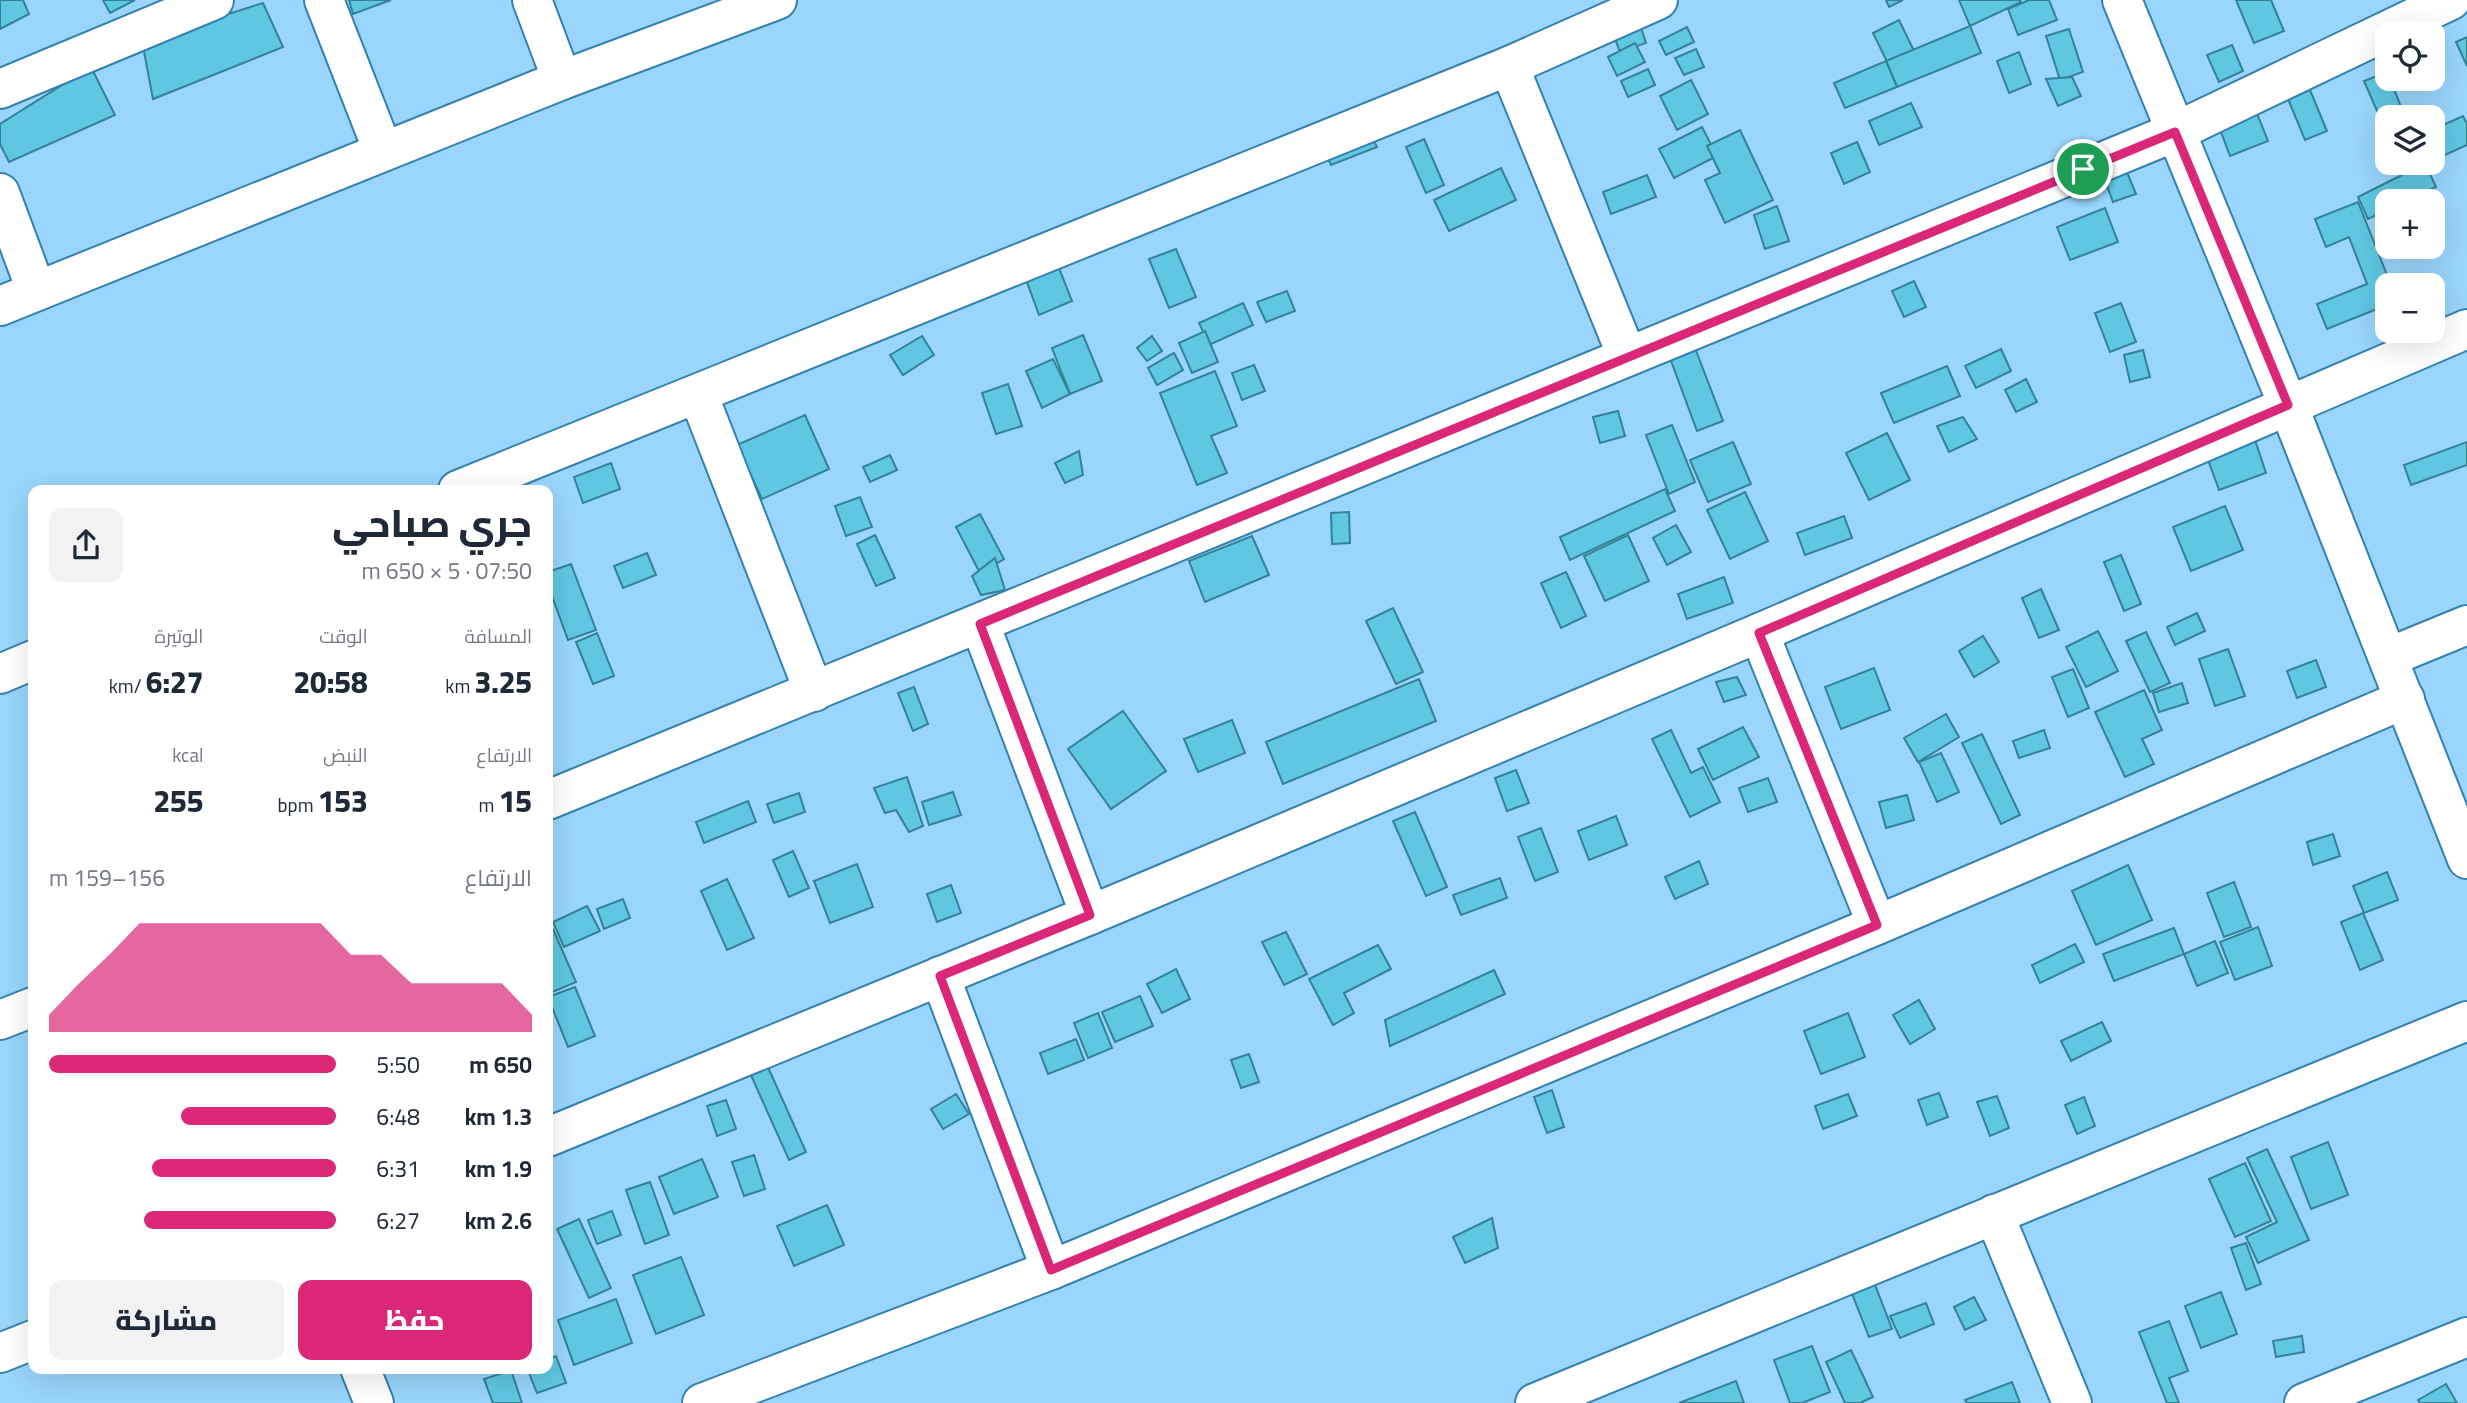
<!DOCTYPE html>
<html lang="ar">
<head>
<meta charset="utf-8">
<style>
  body { margin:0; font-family:Georgia,Cairo,serif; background:#f2f2f3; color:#1f2937; direction:rtl; height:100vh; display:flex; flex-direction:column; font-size:26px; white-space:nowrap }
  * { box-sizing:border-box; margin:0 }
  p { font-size:23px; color:#747a83 }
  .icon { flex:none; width:38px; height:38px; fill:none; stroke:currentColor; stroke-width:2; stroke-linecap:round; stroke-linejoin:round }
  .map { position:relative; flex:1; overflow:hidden; direction:ltr }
  .panel { position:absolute; left:28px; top:485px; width:525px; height:889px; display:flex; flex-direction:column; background:#fff; border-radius:14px; box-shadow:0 7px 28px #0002; direction:rtl }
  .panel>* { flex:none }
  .controls { position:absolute; left:2375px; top:21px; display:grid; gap:14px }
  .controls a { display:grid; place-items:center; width:70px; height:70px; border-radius:14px; background:#fff; box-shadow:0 7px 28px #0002; font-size:35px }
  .pin { position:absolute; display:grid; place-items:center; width:60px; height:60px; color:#fff; margin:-30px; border:4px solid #fff; border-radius:50%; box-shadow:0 2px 7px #0007 }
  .round { display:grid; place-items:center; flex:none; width:74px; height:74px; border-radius:14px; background:#f2f2f3 }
  .head { display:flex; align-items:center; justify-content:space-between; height:119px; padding:0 21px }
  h1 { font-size:38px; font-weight:800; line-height:52px }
  .metrics { display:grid; grid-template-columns:repeat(3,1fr); gap:10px; height:119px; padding:7px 21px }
  .metrics div { display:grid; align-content:center }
  .metrics b { font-size:30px; font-weight:800 }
  .metrics small { font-size:19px; font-weight:400 }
  .metrics p { font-size:19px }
  .chart { height:196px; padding:14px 21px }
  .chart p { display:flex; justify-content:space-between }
  .chart svg { width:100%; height:126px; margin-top:7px; fill:#db2777; opacity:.7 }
  .button { display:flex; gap:14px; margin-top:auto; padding:14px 21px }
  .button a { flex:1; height:80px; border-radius:14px; background:#db2777; color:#fff; font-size:28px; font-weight:800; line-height:80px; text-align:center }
  .button a+a { background:#f2f2f3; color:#1f2937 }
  ul { padding:0 21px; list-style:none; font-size:23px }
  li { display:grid; grid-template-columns:112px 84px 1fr; align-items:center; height:52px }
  li i { height:18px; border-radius:9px; background:#db2777 }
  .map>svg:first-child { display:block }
  .building { fill:#60c7e2; stroke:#338296; stroke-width:2 }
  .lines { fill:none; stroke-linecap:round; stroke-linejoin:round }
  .minor-casing { stroke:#3481ae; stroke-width:42 }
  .minor { stroke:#fff; stroke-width:38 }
  .route-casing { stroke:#fff; stroke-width:14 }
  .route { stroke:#db2777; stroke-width:9 }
</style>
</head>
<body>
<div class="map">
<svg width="2467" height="1403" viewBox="0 0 2467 1403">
  <rect width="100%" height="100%" fill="#99d5fc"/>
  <g class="building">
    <path d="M0,0h23l6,14 -29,15z"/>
    <path d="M103,0h32l-25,13z"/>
    <path d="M349,0h42l-38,14z"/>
    <path d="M1886,0h17l-14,7z"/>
    <path d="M1959,0h61l1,2 -51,24z"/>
    <path d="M2029,0h20l8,20 -39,15 -10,-26z"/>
    <path d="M2236,0h35l13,31 -30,12z"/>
    <path d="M263,3l20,44 -130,52 -11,-58z"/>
    <path d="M1899,20l18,37 -26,13 -18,-37z"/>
    <path d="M1639,22l7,21 -26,9 -8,-21z"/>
    <path d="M1970,26l11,27 -84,34 -11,-26z"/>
    <path d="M1687,27l7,15 -28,13 -7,-14z"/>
    <path d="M2069,29l14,43 -23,8 -14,-44z"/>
    <path d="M2467,37v29l-11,-24z"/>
    <path d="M1635,43l10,19 -28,14 -9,-19z"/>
    <path d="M2232,45l11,26 -24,11 -12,-27z"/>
    <path d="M1696,49l8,18 -20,8 -9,-17z"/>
    <path d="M2019,52l12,32 -22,9 -12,-32z"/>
    <path d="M1886,61l11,26 -52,21 -11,-25z"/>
    <path d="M91,67l24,48 -106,47 -9,-18v-20z"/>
    <path d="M1648,69l7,16 -27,12 -7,-16z"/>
    <path d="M2387,72v7h3l13,33 -22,8 -17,-39z"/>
    <path d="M2072,77l9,19 -23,10 -12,-27z"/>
    <path d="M1691,80l17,34 -31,16 -17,-34z"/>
    <path d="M2310,90l17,41 -22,9 -17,-41z"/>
    <path d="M1911,103l11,24 -43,18 -10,-24z"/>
    <path d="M2256,111l12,30 -38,15 -12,-32z"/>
    <path d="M2463,116l4,8v21l-35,16v-31z"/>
    <path d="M1702,127l15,29 -43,22 -15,-29z"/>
    <path d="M1740,130l33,70 -48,23 -20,-43 15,-7 -13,-27z"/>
    <path d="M1370,132l7,15 -46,18 -7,-15z"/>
    <path d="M1424,139l20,46 -18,8 -20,-46z"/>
    <path d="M1857,142l13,30 -26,12 -13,-31z"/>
    <path d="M2396,163h29l11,24 -30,14h-19v9l-19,9 -10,-22 44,-22z"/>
    <path d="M1501,168l15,32 -67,31 -15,-31z"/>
    <path d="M2126,170l10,24 -23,8 -9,-24z"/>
    <path d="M1647,175l9,22 -45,17 -8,-22z"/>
    <path d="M2358,202l33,83h-4v20l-60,24 -10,-25 50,-20 -18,-47 -23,10 -11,-28z"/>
    <path d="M1777,206l12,35 -24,8 -11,-34z"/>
    <path d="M2105,208l13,34 -48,18 -13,-33z"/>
    <path d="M1176,249l20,48 -27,11 -20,-49z"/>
    <path d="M1055,258l17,43 -33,14 -16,-44z"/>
    <path d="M1914,281l12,26 -22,10 -12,-26z"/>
    <path d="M1287,291l8,20 -29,11 -9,-20z"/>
    <path d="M1243,303l10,22 -44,20 -10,-22z"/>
    <path d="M2121,303l15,39 -26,10 -15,-39z"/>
    <path d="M1205,331l13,31 -26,11 -13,-30z"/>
    <path d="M1083,335l19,46 -32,13 -18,-46z"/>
    <path d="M922,336l12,19 -31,20 -13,-20z"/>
    <path d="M1152,336l10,15 -15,10 -10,-13z"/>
    <path d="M1695,348l28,73 -26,10 -27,-73z"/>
    <path d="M2001,349l10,22 -35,17 -11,-22z"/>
    <path d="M2143,350l7,27 -20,5 -6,-27z"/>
    <path d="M1174,353l9,17 -26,15 -9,-17z"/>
    <path d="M1053,359l17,35 -28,14 -16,-37z"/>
    <path d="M1254,365l11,26 -23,9 -10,-27z"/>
    <path d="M1947,366l13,30 -66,27 -13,-30z"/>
    <path d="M1215,371l22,55 -26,10 16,37 -30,12 -37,-92z"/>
    <path d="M2026,379l11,23 -21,10 -11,-22z"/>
    <path d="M1008,384l14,42 -26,8 -14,-41z"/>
    <path d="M1618,411l7,25 -25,7 -7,-26z"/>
    <path d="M805,415l24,54 -67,30 -25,-54z"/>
    <path d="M1963,417l14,22 -28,13 -12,-26z"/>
    <path d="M1672,425l23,57 -26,12 -23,-59z"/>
    <path d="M1887,433l23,47 -41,20 -23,-47z"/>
    <path d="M2254,437l12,36 -47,17 -13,-36z"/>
    <path d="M1733,442l18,42 -43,18 -18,-42z"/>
    <path d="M2467,442v23l-56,20 -7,-20z"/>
    <path d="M1079,451l4,24 -18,8 -10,-20z"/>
    <path d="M890,455l7,15 -27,12 -7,-15z"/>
    <path d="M611,463l9,26 -37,14 -9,-26z"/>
    <path d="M1665,489l10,22 -105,49 -10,-23z"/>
    <path d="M1745,492l23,49 -38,18 -23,-49z"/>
    <path d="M860,497l12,30 -26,9 -11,-30z"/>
    <path d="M2225,506l18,44 -52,21 -18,-44z"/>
    <path d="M1349,512l1,31 -18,1 -1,-31z"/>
    <path d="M980,514l24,45 -24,14 -24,-46z"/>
    <path d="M1844,516l8,22 -47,17 -8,-22z"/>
    <path d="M1676,525l15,27 -24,13 -14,-27z"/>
    <path d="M875,535l20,43 -19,8 -19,-42z"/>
    <path d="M1628,535l21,46 -44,20 -21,-45z"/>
    <path d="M1252,536l17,39 -64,27 -16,-41z"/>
    <path d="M647,553l9,22 -33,13 -9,-22z"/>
    <path d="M2121,555l20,49 -17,7 -20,-49z"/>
    <path d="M995,558l10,32 -24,5 -9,-19z"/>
    <path d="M571,564l25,66 -28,10 -20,-55v-13z"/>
    <path d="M1566,572l20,44 -25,12 -20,-45z"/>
    <path d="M1724,577l9,26 -46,16 -9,-25z"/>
    <path d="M2041,589l18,41 -20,8 -17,-40z"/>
    <path d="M1393,608l30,64 -27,12 -30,-63z"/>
    <path d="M2197,613l8,18 -30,14 -8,-18z"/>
    <path d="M2098,631l20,40 -32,16 -20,-40z"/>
    <path d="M2146,632l24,51 -20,9 -24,-51z"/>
    <path d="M597,633l17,43 -21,8 -17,-42z"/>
    <path d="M1983,636l16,26 -25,15 -15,-26z"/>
    <path d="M2228,649l17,47 -30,10 -16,-47z"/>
    <path d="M2316,660l10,27 -29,11 -10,-27z"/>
    <path d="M1874,668l16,42 -49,19 -16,-42z"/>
    <path d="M2073,669l16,39 -21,9 -16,-40z"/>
    <path d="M1737,677l9,18 -22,7 -8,-20z"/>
    <path d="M1419,679l17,42 -153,63 -17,-42z"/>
    <path d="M2182,683l6,20 -29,9 -6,-19z"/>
    <path d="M914,687l14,37 -15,7 -15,-38z"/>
    <path d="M2144,690l18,40 -20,9 12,25 -29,13 -30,-65z"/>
    <path d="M1123,711l43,60 -55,38 -43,-60z"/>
    <path d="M1946,714l13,23 -41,25 -14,-24z"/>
    <path d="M1232,720l13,33 -47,19 -14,-33z"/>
    <path d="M1743,727l16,30 -46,23 -15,-31z"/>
    <path d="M1671,730l20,43 12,-6 17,35 -30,15 -38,-78z"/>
    <path d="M2044,730l6,18 -31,10 -6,-17z"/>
    <path d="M1982,734l38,81 -19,9 -39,-81z"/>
    <path d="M1941,753l18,39 -22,10 -18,-40z"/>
    <path d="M1516,770l13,33 -22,8 -12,-33z"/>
    <path d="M907,777l16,49 -14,6 -13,-22 -11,3 -11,-25z"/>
    <path d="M1768,778l9,24 -29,10 -9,-24z"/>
    <path d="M953,792l8,23 -32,10 -7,-23z"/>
    <path d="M799,793l6,19 -31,11 -7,-19z"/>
    <path d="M1907,795l7,25 -28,8 -7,-26z"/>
    <path d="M748,801l8,21 -52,21 -8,-21z"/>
    <path d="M1415,812l32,75 -21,9 -33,-75z"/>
    <path d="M1616,816l11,29 -38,15 -11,-29z"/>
    <path d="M1541,828l17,44 -23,9 -17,-44z"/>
    <path d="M2333,834l7,22 -27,9 -6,-23z"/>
    <path d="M793,851l16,37 -20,9 -16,-37z"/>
    <path d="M1699,861l9,23 -33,15 -10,-22z"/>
    <path d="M857,864l16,43 -43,16 -16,-42z"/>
    <path d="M2128,865l24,55 -56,25 -24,-54z"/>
    <path d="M2387,872l11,28 -34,13 -11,-27z"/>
    <path d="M1500,878l7,20 -46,17 -8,-20z"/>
    <path d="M727,879l27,59 -27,12 -26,-59z"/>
    <path d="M2234,882l17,45 -27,10 -17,-44z"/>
    <path d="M951,885l10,28 -24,9 -10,-28z"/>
    <path d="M623,899l7,19 -26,11 -7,-20z"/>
    <path d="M587,906l13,25 -36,16 -11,-25z"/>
    <path d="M2363,913l20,47 -23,10 -19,-48z"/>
    <path d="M2258,927l14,39 -37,14 -15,-38z"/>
    <path d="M2174,928l10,26 -70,27 -11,-27z"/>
    <path d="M553,929l23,53 -28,12v-63z"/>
    <path d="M1286,932l21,42 -23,11 -22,-43z"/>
    <path d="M2215,941l13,32 -31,13 -13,-32z"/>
    <path d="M2075,944l9,18 -44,21 -8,-18z"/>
    <path d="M1378,945l13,24 -47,24 10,20 -21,12 -24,-46z"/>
    <path d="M1176,969l14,30 -28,14 -15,-29z"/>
    <path d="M1494,970l11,24 -115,52 -5,-26z"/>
    <path d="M575,987l20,49 -27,11 -20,-50z"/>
    <path d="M1140,996l13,30 -38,16 -13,-30z"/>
    <path d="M1919,1000l16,29 -25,15 -17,-29z"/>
    <path d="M1098,1013l14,35 -24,10 -14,-35z"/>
    <path d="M1848,1013l17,44 -44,17 -17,-43z"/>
    <path d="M2102,1022l9,19 -40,20 -10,-20z"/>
    <path d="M1076,1039l8,21 -36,14 -8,-21z"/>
    <path d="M1249,1054l10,28 -18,6 -10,-28z"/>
    <path d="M767,1065l39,87 -17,8 -39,-87z"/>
    <path d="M1552,1090l12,37 -17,6 -13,-36z"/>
    <path d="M1939,1093l9,24 -21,8 -9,-25z"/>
    <path d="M956,1094l13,20 -26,15 -12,-20z"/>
    <path d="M1848,1094l9,22 -34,13 -8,-23z"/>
    <path d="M1997,1096l12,32 -19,8 -13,-34z"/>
    <path d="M2084,1097l11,29 -18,8 -12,-29z"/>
    <path d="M726,1100l10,29 -19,7 -10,-30z"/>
    <path d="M2328,1142l20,53 -37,14 -20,-52z"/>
    <path d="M2267,1149l42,91 -51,23 -12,-26 31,-15 -30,-64z"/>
    <path d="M754,1155l11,34 -21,7 -12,-34z"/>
    <path d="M702,1159l16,38 -44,17 -15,-37z"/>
    <path d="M2245,1163l26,58 -36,16 -26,-58z"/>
    <path d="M650,1182l19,53 -24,9 -19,-54z"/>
    <path d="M827,1205l17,40 -50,21 -17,-40z"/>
    <path d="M612,1211l9,24 -24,9 -9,-24z"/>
    <path d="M1492,1218l6,30 -33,15 -12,-26z"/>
    <path d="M579,1219l32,69 -22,10 -32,-69z"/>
    <path d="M2246,1243l15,41 -15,6 -15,-42z"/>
    <path d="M681,1257l23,58 -48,19 -23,-59z"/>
    <path d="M1874,1282l18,47 -23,8 -18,-46z"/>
    <path d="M2221,1292l16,42 -36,14 -16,-42z"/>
    <path d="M1974,1297l12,23 -21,10 -11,-23z"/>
    <path d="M616,1299l16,44 -58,22 -16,-45z"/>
    <path d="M1926,1303l8,21 -34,14 -10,-22z"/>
    <path d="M2169,1321l19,50 -19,7 10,25h-12l-28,-71z"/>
    <path d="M2302,1336l2,16 -28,5 -3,-16z"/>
    <path d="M1812,1346l18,46 -28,11h-12l-16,-43z"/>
    <path d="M1851,1350l22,47 -13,6h-15l-19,-41z"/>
    <path d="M556,1356l10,27 -29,10 -10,-25h21v-9z"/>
    <path d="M511,1370l11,33h-29l-9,-24z"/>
    <path d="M1736,1381l8,22h-65z"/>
    <path d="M2012,1382l8,21h-53l-2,-3z"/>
    <path d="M2446,1384l11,19h-37l-2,-3z"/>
  </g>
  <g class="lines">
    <defs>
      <g id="minor">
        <path d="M324,0l59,151"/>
        <path d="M532,0l30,80"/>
        <path d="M2122,0l166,405 179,454"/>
        <path d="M1509,66l118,290"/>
        <path d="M0,89l214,-89"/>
        <path d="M0,193l36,97"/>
        <path d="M0,306l562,-226 215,-80"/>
        <path d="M698,394l116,298"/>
        <path d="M458,490l1051,-424 149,-66"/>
        <path d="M980,624l110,291"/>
        <path d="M1759,633l118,292"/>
        <path d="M2389,657l78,-32"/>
        <path d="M0,674l33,-14"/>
        <path d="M548,800l1627,-668 276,-132"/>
        <path d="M940,976l111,294"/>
        <path d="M0,1020l33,-13"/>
        <path d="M548,1137l542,-222 669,-282 708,-304"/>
        <path d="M1994,1214l78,189"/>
        <path d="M0,1353l33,-13"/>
        <path d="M360,1368l14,35"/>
        <path d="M702,1403l349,-133 826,-345 528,-226"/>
        <path d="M1535,1403l932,-382"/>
        <path d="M2304,1403l163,-66"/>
      </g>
    </defs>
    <use href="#minor" class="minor-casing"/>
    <use href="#minor" class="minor"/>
  </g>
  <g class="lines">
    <defs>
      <path id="route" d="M2175,132l113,273 -529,228 118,292 -826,345 -111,-294 150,-61 -110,-291z"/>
    </defs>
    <use href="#route" class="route-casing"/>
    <use href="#route" class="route"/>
  </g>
</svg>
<div class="controls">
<a><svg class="icon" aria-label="locate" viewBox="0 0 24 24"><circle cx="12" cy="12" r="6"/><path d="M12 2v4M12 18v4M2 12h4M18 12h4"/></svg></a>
<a><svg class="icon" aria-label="layers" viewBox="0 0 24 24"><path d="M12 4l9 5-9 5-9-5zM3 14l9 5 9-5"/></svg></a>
<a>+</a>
<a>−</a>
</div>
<div class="pin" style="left:2083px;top:169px;background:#1e9e55"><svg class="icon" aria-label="arrive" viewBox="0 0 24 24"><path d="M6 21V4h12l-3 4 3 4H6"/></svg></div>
<section class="panel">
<div class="head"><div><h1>جري صباحي</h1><p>07:50 · 5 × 650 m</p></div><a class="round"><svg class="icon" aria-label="share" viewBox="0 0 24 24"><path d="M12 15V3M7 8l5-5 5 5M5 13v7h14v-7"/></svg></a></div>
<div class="metrics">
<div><p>المسافة</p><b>3.25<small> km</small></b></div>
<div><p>الوقت</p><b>20:58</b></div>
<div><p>الوتيرة</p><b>6:27<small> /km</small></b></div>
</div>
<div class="metrics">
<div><p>الارتفاع</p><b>15<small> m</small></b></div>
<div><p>النبض</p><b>153<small> bpm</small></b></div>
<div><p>kcal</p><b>255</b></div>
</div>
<div class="chart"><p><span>الارتفاع</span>156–159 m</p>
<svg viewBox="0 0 160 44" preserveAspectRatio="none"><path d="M0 44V38L10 27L20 17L30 6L40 6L50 6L60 6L70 6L80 6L90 6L100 17L110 17L120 27L130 27L140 27L150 27L160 38V44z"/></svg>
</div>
<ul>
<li><b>650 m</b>5:50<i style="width:100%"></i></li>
<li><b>1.3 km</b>6:48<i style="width:54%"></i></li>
<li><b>1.9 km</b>6:31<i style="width:64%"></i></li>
<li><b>2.6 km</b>6:27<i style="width:67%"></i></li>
</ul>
<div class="button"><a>حفظ</a><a>مشاركة</a></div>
</section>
</div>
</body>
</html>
